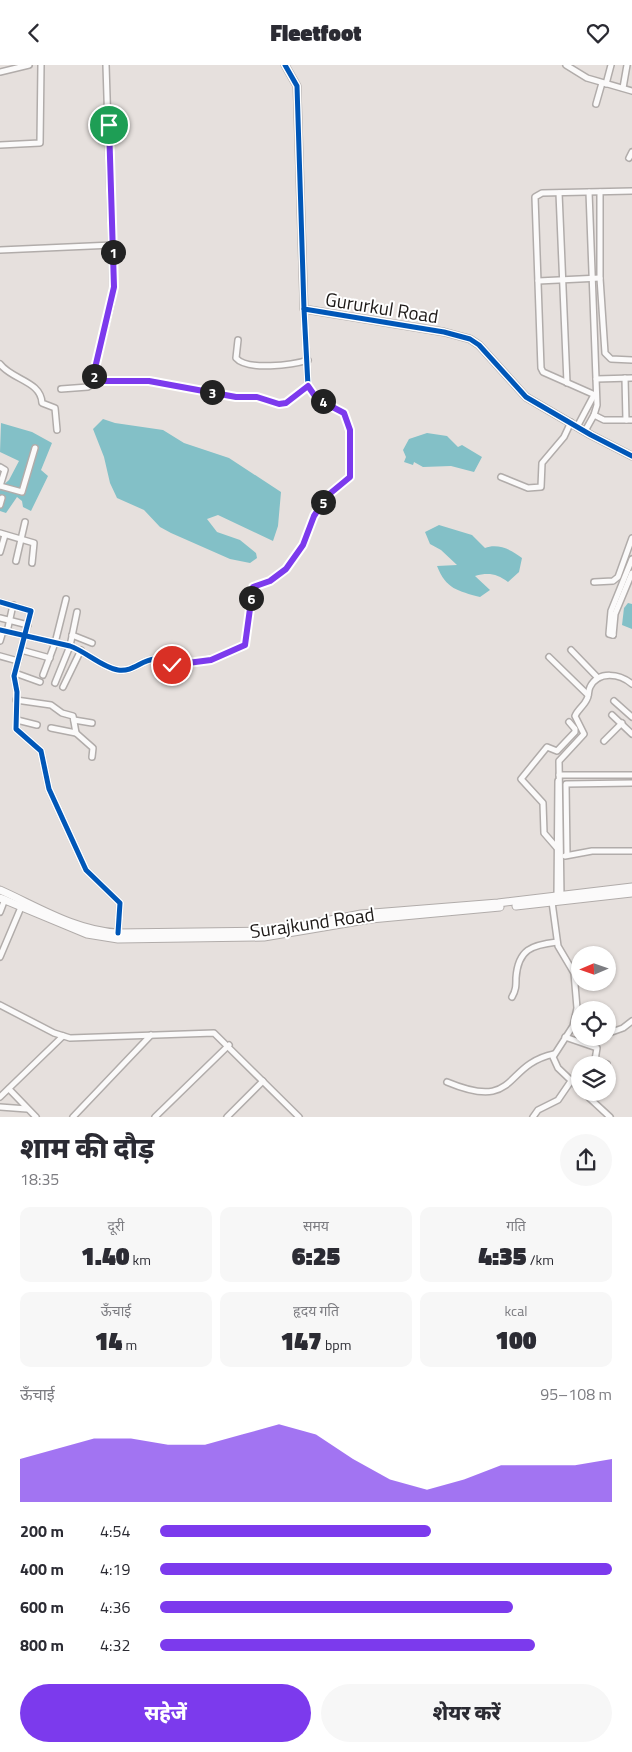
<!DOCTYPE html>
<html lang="hi">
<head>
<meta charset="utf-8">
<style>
  body { margin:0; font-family:"Titillium Web","Noto Sans Devanagari",sans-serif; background:#f7f7f7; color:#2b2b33; height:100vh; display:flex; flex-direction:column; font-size:19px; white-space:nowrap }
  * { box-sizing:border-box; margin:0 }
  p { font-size:16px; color:#7c7c81 }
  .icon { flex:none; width:28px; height:28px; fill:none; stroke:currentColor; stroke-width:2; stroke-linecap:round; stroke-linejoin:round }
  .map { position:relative; height:1052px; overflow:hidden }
  .sheet { display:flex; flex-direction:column; background:#fff; flex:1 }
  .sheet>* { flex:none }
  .needle { width:32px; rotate:268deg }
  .tools { position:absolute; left:571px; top:881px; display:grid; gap:10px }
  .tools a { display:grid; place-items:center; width:45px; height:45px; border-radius:50%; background:#fff; box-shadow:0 1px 4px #0004; font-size:25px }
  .pin { position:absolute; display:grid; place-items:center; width:42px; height:42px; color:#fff; margin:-21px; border:2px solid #fff; border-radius:50%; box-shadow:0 1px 5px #0007 }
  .km { position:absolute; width:25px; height:25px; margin:-12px; border-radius:50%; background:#222; color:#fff; font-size:14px; line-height:25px; text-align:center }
  .round { display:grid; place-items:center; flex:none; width:52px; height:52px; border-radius:26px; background:#f7f7f7 }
  .headline { display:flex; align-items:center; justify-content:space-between; height:85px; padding:0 20px }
  h1 { font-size:28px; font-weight:800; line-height:38px }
  .figures { display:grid; grid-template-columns:repeat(3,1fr); gap:8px; height:85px; padding:5px 20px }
  .figures div { display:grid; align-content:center; border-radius:10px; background:#f7f7f7; text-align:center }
  .figures b { font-size:25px; font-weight:800 }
  .figures small { font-size:14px; font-weight:400 }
  .figures p { font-size:14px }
  .chart { height:140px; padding:10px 20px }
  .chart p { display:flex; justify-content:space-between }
  .chart svg { width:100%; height:90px; margin-top:5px; fill:#7c3aed; opacity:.7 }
  .button { display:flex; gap:10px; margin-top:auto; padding:10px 20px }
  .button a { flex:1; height:58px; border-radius:30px; background:#7c3aed; color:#fff; font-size:20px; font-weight:800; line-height:58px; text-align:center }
  .button a+a { background:#f7f7f7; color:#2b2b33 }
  ul { padding:0 20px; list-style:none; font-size:16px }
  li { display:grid; grid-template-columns:80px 60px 1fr; align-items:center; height:38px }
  li i { height:12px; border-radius:6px; background:#7c3aed }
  header { display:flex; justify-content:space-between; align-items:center; height:65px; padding:0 20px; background:#fff; font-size:22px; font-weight:800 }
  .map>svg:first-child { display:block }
  .water { fill:#83c0c7 }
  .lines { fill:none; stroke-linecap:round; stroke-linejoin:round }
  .minor-casing { stroke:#b1acaa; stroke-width:8 }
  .tertiary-casing { stroke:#b1acaa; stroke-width:9 }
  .secondary-casing { stroke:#b1acaa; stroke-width:9 }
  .minor { stroke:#fbfafa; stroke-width:5 }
  .tertiary { stroke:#fbfafa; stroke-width:6 }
  .secondary { stroke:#fbfafa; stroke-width:7 }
  .cycleway-casing { stroke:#fff; stroke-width:8 }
  .cycleway { stroke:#0057b8; stroke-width:5 }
  .route-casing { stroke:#fff; stroke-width:10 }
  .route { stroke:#7c3aed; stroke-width:6 }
  .labels { text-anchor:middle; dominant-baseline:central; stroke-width:4; stroke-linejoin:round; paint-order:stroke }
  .street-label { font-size:19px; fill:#1d1917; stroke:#fff }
</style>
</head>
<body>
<header><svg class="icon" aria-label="back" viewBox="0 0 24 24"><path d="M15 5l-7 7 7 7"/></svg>Fleetfoot<svg class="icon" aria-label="heart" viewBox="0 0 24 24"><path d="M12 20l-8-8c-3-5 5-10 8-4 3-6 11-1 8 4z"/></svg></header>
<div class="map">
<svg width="632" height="1052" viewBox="0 0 632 1052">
  <rect width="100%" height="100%" fill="#e6e0dd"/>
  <g class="water">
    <path d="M103,354l12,4 48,7 21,13 45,15 52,34 -3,34 -5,15 -55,-26 -11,4 10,13 23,8 16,13 1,5 -7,5 -20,-4 -59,-26 -11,-6 -16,-17 -27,-12 -7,-15 -6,-26 -11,-28z"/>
    <path d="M1,358l31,9 20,11 -11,27 7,6 -17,35 -8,-4 -1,-6 -5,-4 -11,16 -6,-2v-23l9,-8 10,-19 -19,-9z"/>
    <path d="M427,368l20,3 11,11 4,-2 20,12 -8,15 -23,-6 -28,1 -9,-5 -1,3 -9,-3 2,-5 -3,-7 6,-11z"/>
    <path d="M439,460l33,10 13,13c13,-5 27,2 37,10l-3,14 -11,10c-11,-8 -19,-10 -33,-6l15,14 -10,7c-22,-6 -34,-8 -43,-31l20,-1 -16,-15 -11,-6 -5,-12z"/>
    <path d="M628,538l4,1v25l-10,-4 2,-17z"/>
  </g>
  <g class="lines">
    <defs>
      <g id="minor">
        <path d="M566,0l21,13 45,13"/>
        <path d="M0,7l29,-7"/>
        <path d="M606,19l5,-19"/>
        <path d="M623,23l4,-23"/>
        <path d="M596,39l6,-21"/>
        <path d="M0,80l40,-2 1,-78"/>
        <path d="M629,93l3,-6"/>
        <path d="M600,127v86l5,75 6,6 21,1"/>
        <path d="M559,128l8,190"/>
        <path d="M0,185l113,-5"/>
        <path d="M538,216l62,-3"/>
        <path d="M238,275l-2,18c11,13 57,7 72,2"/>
        <path d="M0,299c12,16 41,17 42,39l13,5 2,22"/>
        <path d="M625,313l1,42"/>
        <path d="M596,314l36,-1"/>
        <path d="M92,316h57l87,16h21l22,7 7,-1 22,-17"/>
        <path d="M61,324l27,-2 3,-2 20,-81 2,-17 -7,-222"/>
        <path d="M595,330l-52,-23 -2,-4 -6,-171 7,-4 90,-2"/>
        <path d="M594,350l10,5h28"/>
        <path d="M577,362l17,-32"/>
        <path d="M585,366l9,-16 3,-10 -8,-213"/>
        <path d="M0,402l5,3 -5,16"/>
        <path d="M501,412l27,11 13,-1 1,-24 22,-26 7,-15"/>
        <path d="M0,421l22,6 13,-44"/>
        <path d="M0,440l2,-7"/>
        <path d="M0,468l34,10 -2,20"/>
        <path d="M0,487l5,-17"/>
        <path d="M16,496l9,-39"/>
        <path d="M594,517l19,-1 5,-4 14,-39"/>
        <path d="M0,537l31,9 -17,65 3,16 -1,37 25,22 8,38 37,81 34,33 -2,30"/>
        <path d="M0,553l28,7"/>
        <path d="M0,565l70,16c15,5 33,22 48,24 15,2 22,-9 36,-11 9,-1 13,6 21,6 6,1 10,-2 15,-3 20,-2 38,-6 55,-17l8,-58 17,-6 16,-12 17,-24 11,-29 13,-20 19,-15 4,-6v-37l-4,-20 -5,-7 -24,-12 -9,-13 -4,-77"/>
        <path d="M7,567l6,-27"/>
        <path d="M72,570l20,8"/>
        <path d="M613,570l-4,-1 2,-23 21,-52"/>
        <path d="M613,570l2,-21 17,-41"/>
        <path d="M0,576l3,-10"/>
        <path d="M21,585l29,8"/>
        <path d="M571,585l27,28"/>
        <path d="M0,591l18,5"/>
        <path d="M549,592l39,38"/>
        <path d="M15,608l25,9"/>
        <path d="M43,610l12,-32 11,-44"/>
        <path d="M55,618l15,-37 7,-34"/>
        <path d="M63,622l18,-37"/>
        <path d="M16,635l35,5 11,8 11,3 3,17 17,15 -1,9"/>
        <path d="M614,636l18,16"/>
        <path d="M612,650l20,19"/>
        <path d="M17,655l20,5"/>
        <path d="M74,655l18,3"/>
        <path d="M51,663l25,5"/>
        <path d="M604,676l18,-18"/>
        <path d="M559,710h73"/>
        <path d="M557,783l-13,-15 -1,-30 -22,-24 26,-32 10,4 18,-19v-3l-6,-7"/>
        <path d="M567,790l-1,-71 66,-1"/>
        <path d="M565,791l27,-5h40"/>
        <path d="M557,832l1,-116"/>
        <path d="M561,832l-2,-136 25,-27 -9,-18c3,-7 9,-10 12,-17 2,-3 1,-8 3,-12 9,-17 30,-13 42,-3"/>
        <path d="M552,837l6,44 16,27 3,35 -4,18 -20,31 5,11 22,21"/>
        <path d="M0,847l5,-13"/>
        <path d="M0,892l22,-52"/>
        <path d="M512,932c4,-7 4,-11 4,-19 2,-29 16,-33 41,-36"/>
        <path d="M0,940l54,28 16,5 144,-5 85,84"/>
        <path d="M609,968l14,-5 9,-7"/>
        <path d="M565,972l32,11 -2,12 12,4"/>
        <path d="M447,1017c72,30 55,-17 107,-28"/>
        <path d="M9,1024l27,28"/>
        <path d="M584,1028l26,24"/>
        <path d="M0,1032l63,-61"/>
        <path d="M0,1042l27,2"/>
        <path d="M73,1052l78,-82"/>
        <path d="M155,1052l74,-72"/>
        <path d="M227,1052l36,-36"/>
        <path d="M533,1052l5,-7 20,-10 13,-19"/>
      </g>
      <path id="tertiary" d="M285,0l12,21 7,223 140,23 26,7 9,6 47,52 65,38 41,21"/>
      <g id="secondary">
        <path d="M0,825c38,17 76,41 118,43l156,-2 87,-17 137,-11 134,-16"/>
        <path d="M0,833l87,36 31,5 146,-2 107,-18 129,-12"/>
        <path d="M516,841l116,-13"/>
      </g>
    </defs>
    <use href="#minor" class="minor-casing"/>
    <use href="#tertiary" class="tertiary-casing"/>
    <use href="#secondary" class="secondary-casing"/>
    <use href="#minor" class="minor"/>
    <use href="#tertiary" class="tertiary"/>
    <use href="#secondary" class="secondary"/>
    <defs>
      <g id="cycleway">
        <path d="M285,0l12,21 7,223 140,23 26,7 9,6 47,52 65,38 41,21"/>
        <path d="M0,537l31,9 -17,65 3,16 -1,37 25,22 8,38 37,81 34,33 -2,30"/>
        <path d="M0,565l70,16c15,5 33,22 48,24 15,2 22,-9 36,-11 9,-1 13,6 21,6 6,1 10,-2 15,-3 20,-2 38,-6 55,-17l8,-58 17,-6 16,-12 17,-24 11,-29 13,-20 19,-15 4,-6v-37l-4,-20 -5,-7 -24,-12 -9,-13 -4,-77"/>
      </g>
    </defs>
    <use href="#cycleway" class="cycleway-casing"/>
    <use href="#cycleway" class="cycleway"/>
  </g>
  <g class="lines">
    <defs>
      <path id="route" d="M109,60l5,162 -22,94h57l87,16h21l22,7 7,-1 22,-17 9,13 27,14 6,17v47l-23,19 -13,20 -11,29 -17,24 -16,12 -17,6 -8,58 -34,15 -39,5"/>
    </defs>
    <use href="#route" class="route-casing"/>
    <use href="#route" class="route"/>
  </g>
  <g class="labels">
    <g class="street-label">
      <text transform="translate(382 242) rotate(9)">Gururkul Road</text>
      <text transform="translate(312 857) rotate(-8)">Surajkund Road</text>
    </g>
  </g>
</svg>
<div class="tools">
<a><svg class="needle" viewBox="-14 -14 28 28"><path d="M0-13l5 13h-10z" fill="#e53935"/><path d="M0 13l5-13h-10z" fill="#7c7c81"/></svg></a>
<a><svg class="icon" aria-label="locate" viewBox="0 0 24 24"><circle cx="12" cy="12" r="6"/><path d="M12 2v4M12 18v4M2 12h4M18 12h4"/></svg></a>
<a><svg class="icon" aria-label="layers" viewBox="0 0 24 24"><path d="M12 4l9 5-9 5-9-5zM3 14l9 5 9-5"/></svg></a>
</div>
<div class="pin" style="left:109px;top:60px;background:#1e9e55"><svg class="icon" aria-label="arrive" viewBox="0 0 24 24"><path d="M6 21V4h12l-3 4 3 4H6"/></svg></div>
<div class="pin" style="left:172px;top:600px;background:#d93025"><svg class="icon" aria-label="check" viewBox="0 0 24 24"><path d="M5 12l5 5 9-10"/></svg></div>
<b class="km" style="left:113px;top:187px">1</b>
<b class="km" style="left:94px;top:311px">2</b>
<b class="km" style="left:212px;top:327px">3</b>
<b class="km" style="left:323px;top:336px">4</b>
<b class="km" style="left:323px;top:437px">5</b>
<b class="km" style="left:251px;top:533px">6</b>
</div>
<section class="sheet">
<div class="headline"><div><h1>शाम की दौड़</h1><p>18:35</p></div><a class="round"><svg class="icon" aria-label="share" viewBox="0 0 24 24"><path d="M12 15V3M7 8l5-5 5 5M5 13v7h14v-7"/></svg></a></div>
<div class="figures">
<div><p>दूरी</p><b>1.40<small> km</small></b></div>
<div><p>समय</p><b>6:25</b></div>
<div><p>गति</p><b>4:35<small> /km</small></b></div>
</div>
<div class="figures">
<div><p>ऊँचाई</p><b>14<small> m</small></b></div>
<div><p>हृदय गति</p><b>147<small> bpm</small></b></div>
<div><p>kcal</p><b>100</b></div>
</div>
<div class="chart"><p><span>ऊँचाई</span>95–108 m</p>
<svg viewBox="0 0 160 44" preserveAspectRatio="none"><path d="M0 44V23L10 18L20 13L30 13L40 16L50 16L60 11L70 6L80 11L90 23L100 33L110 38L120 33L130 26L140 26L150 26L160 23V44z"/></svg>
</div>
<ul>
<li><b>200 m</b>4:54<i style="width:60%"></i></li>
<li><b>400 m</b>4:19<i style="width:100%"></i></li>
<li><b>600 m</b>4:36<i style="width:78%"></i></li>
<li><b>800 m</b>4:32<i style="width:83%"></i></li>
</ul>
<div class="button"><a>सहेजें</a><a>शेयर करें</a></div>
</section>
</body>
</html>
